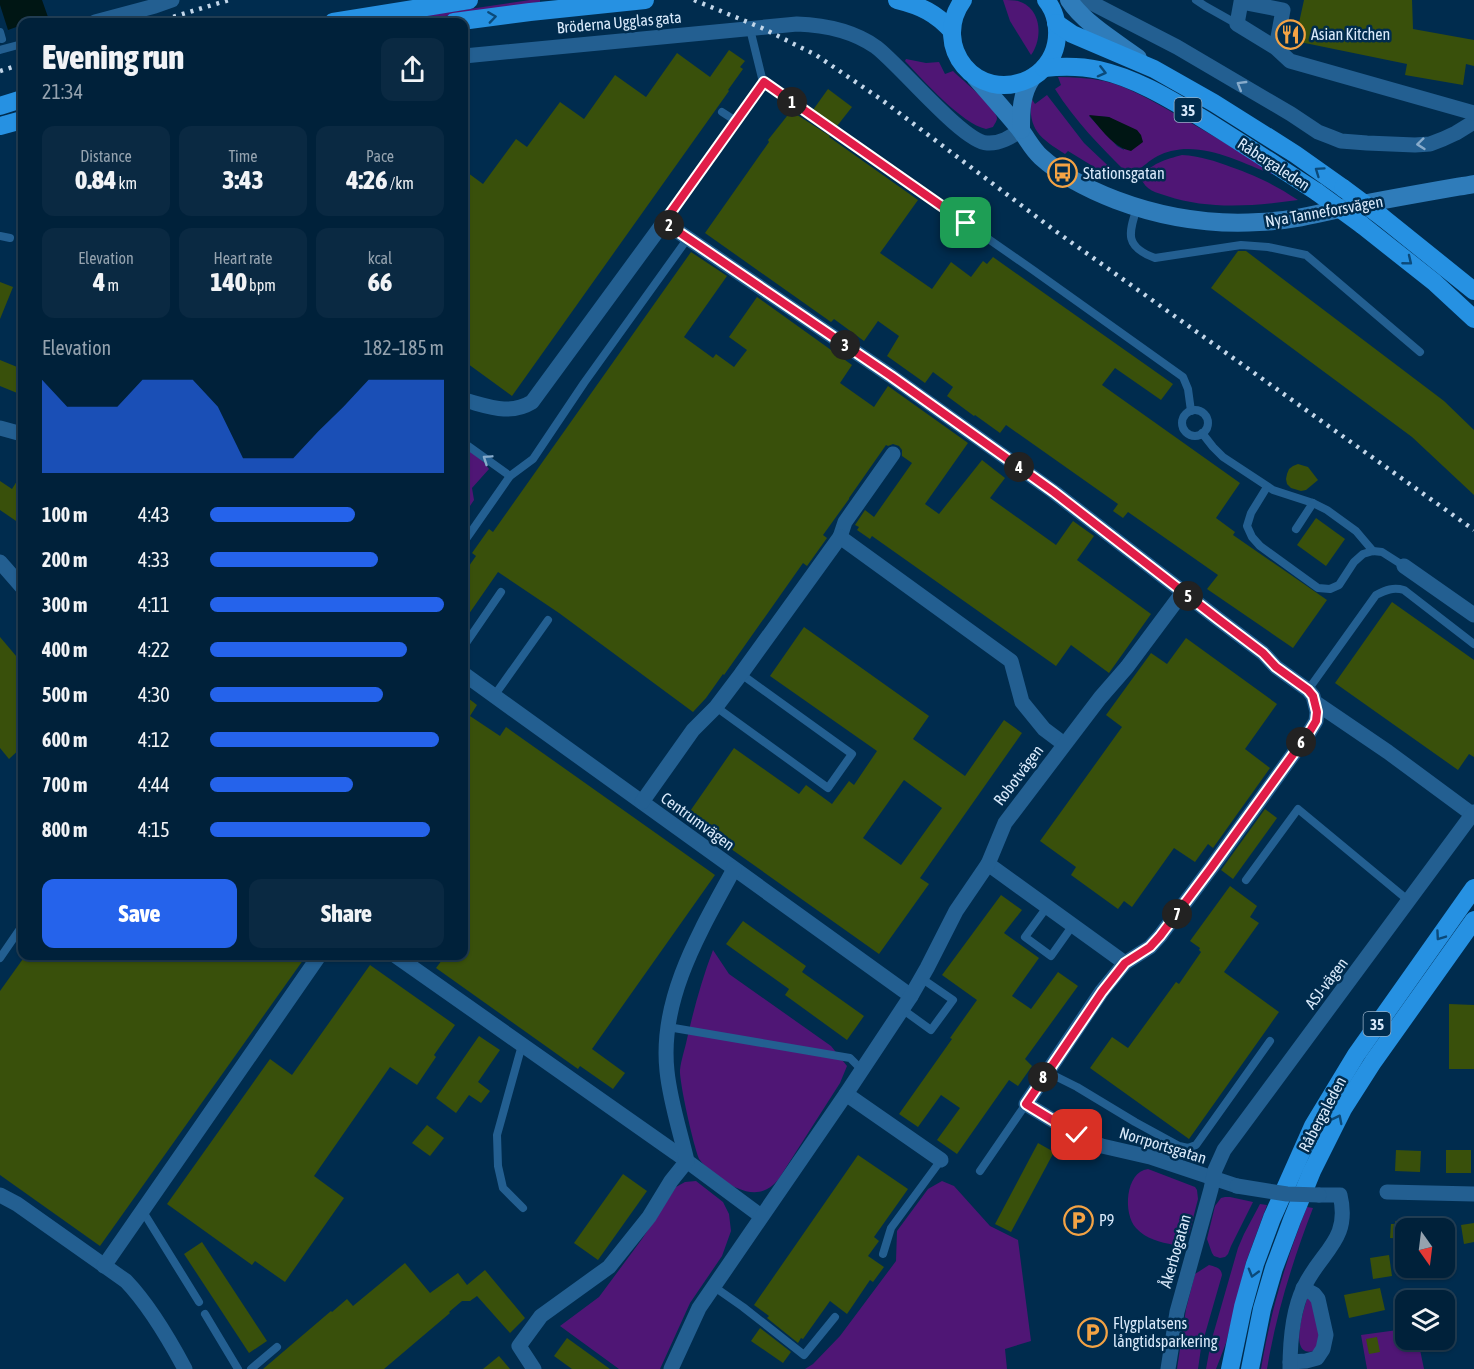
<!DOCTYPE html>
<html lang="en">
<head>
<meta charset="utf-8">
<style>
  body { margin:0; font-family:"Asap Condensed",sans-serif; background:#0a2942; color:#f1f3f6; height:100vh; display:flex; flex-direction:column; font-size:22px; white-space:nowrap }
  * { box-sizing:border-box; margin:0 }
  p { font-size:20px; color:#95a3af }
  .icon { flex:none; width:33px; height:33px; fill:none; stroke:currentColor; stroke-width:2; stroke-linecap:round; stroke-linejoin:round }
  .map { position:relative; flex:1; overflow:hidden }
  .panel { position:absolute; left:18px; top:18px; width:450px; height:942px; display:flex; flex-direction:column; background:#00213a; border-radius:12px; box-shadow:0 2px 4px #0004,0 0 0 2px #223e54 }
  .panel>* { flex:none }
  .needle { width:39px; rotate:166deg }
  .buttons { position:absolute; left:1395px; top:1218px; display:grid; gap:12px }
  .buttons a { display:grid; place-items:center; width:60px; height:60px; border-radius:12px; background:#00213a; box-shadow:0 2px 4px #0004,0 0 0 2px #223e54; font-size:30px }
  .pin { position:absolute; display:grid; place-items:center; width:51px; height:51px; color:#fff; margin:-26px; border-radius:12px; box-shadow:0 3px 9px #0006 }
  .km { position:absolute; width:30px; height:30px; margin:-15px; border-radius:50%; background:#222; color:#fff; font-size:16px; line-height:30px; text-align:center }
  .round { display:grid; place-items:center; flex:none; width:63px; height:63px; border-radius:12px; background:#0a2942 }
  .headline { display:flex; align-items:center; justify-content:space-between; height:102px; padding:0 24px }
  h1 { font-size:33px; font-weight:800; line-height:45px }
  .stats { display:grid; grid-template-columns:repeat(3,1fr); gap:9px; height:102px; padding:6px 24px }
  .stats div { display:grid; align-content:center; border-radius:12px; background:#0a2942; text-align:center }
  .stats b { font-size:26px; font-weight:800 }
  .stats small { font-size:16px; font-weight:400 }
  .stats p { font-size:16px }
  .chart { height:168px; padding:12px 24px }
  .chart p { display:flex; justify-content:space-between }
  .chart svg { width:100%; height:108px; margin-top:6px; fill:#2563eb; opacity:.7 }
  .cta { display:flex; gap:12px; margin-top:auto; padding:12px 24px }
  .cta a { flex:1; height:69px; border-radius:12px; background:#2563eb; color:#fff; font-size:24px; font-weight:800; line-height:69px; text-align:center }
  .cta a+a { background:#0a2942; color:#f1f3f6 }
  ul { padding:0 24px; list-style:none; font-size:20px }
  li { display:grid; grid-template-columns:96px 72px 1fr; align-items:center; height:45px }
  li i { height:15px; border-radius:8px; background:#2563eb }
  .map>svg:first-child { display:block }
  .green { fill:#4f1675; fill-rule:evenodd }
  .water { fill:#001614 }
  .building { fill:#39500b; fill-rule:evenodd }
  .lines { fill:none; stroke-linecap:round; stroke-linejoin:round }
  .lane { stroke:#235f91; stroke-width:8 }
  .street { stroke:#235f91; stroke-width:15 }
  .secondary { stroke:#2f7cba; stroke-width:18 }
  .primary { stroke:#2691e2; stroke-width:18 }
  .rail { stroke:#c2d6e9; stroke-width:4.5; stroke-dasharray:3 6; stroke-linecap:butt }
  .street-bridge { stroke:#235f91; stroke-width:15 }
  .primary-bridge { stroke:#2691e2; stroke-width:18 }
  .oneway { stroke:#0b4a7a }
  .oneway2 { stroke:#87abcb }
  .route-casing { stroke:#fff; stroke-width:12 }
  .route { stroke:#e11d48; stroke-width:8 }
  .labels { text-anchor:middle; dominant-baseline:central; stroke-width:5; stroke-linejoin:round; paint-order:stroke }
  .shield { fill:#002c4e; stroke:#98b1c7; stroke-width:1.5 }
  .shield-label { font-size:15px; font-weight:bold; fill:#d9eafb }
  .street-label { font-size:16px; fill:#d9eafb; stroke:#002c4e }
  .poi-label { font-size:16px; fill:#d9eafb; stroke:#002c4e; text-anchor:start }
</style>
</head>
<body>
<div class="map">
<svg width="1474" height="1369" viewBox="0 0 1474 1369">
  <rect width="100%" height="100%" fill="#002c4e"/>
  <g class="green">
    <path d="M530,0h10v2l-136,20h-22z"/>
    <path d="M1003,0c5,0 11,0 15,1 24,7 25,38 13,54l-21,-34z"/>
    <path d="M906,59l20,4 13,-1 6,12 8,-3c9,9 43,36 44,47 0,3 -2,5 -4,9l-7,2c-24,-5 -63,-49 -81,-68z"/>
    <path d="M1058,77c15,0 31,1 46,4 25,6 49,20 71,33 35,19 68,40 102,62 -33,-12 -71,-34 -106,-25 -9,2 -18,7 -25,13 -3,2 -7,6 -11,8 -3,3 -4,2 -8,1 -27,-27 -52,-52 -72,-84l6,-4zM1089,116l20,1 6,4 9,29 -7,-4z"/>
    <path d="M1047,95l37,48 37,35 -1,1 -16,-6 -36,-22 -3,3c-25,-16 -37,-24 -34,-56l4,6z"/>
    <path d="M1182,155c18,1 33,6 49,12 26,9 44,18 67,33 -43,6 -89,10 -131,-4 -10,-3 -22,-6 -26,-18 8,-14 26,-19 41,-23z"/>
    <path d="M464,447l18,13 7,9 -17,19 2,12 -10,15z"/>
    <path d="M713,950l16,24 102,72 16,20 -7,17 -62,97c-12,14 -25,15 -41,8 -10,-4 -31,-19 -37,-28 -5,-7 -21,-79 -20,-90 1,-10 5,-21 7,-31 7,-31 15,-60 26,-89z"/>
    <path d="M1148,1169l47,18 2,3 1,9 -9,35 -15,11c-14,-3 -28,-6 -38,-17 -13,-14 -11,-56 12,-59z"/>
    <path d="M696,1181l27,21 6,12 2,17 -9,25 -32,47 -30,66h-41l-59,-43 39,-29 43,-58 34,-52 9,-5z"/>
    <path d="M942,1181l12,5 36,40 28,14 13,101 -26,8 2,20h-202l8,-5 27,-28 56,-75 1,-30 31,-42z"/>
    <path d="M1225,1197h5l23,5 -22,44 -3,8 -3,3 -5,1 -6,-2 -2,-3 -5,-14 8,-33 6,-8z"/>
    <path d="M1260,1204l7,1 -21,57 -20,81 -10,26h-10l5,-27 27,-94 6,-14z"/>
    <path d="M1307,1207l6,1c-20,52 -37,106 -46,161h-6c9,-55 25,-110 46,-162z"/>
    <path d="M1209,1265c6,2 12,2 13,10l-21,73 -3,21h-21l9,-60 9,-35z"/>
    <path d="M1308,1295l4,3 7,33v12l-5,8c-27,7 -9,-44 -6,-56z"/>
    <path d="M1405,1329l1,11h12l6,29h-57l-6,-34z"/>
  </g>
  <g class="water">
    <path d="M0,0h42l6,17 -18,5h-8v3l-14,5 -8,-25z"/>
    <path d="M1089,115l20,2 28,13 4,5 2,7 -12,9c-18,-4 -30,-22 -42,-36z"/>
  </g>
  <g class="building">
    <path d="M1304,0h108l1,29 61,11v26l-8,-2 -3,21 -58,-10 2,-11 -112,-23z"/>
    <path d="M729,50l16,11 -5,6 3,2 -15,21 1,1 -217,305 -48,-35v-191l19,14 33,-45 11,8 33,-45 24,17 31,-44 31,22 31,-44 33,24z"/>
    <path d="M828,89l24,18 -15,19 -24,-16z"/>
    <path d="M791,111l39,25 -1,1 89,63 -38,53 52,36 19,-27 20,15 12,-16 4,3 6,-7 180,127 -12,16 -46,-32 -13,17 138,98 -24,35 19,14 -2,3 94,65 -34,48 -86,-59 11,-14 -90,-63 -5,6 -10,-7 5,-7 -112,-79 -6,8 -25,-18 -1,1 -27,-20 6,-9 -20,-15 -8,11 -38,-27 12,-20 -21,-15 -14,20 -30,-22 -3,3 -126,-89 64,-91 -1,-2z"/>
    <path d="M1238,251h8l198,150 30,29v65l-62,-58 -201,-149z"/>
    <path d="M691,252l36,24 -43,61 29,21 3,-4 18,13 13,-17 -18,-13 28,-40 95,68 -12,18 34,24 14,-21 80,57 -43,61 14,10 43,-54 23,18 -15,20 66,47 17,-24 21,15 -17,24 74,54 -42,59 -38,-28 -15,21 -184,-130 -2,3 -13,-9 2,-3 -4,-2 10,-15 9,7 38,-54 -10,-7v-6l-3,-4 -6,-2 -5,2 -2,-1 -37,53v1l-26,36 4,3 -20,28 -4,-3 -79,112 -1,-1 -17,24 -13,14 -134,-99 -61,-41 -34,49v-48l12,-17 -4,-3 17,-24 4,3z"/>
    <path d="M0,282l13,5 -13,32z"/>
    <path d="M0,360l22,9v26l-22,-9z"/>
    <path d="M1298,464l10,3 10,13 -12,10 -5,1 -10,-3 -4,-4 -1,-5 1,-5 2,-5 4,-3z"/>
    <path d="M22,473v52l-22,-15v-29l12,8z"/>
    <path d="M1316,518l29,21 -19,27 -29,-21z"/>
    <path d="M1392,602l82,58v97l-5,-3 -11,16 -123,-87z"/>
    <path d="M804,627l125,89 -16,23 52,37 39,-56 18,13 -102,145 9,6 -50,70 -193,-137 48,-69 65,46 7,-9 26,19 17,-23 5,4 23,-34 -107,-75zM904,780l38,28 -41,57 -38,-27z"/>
    <path d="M0,637l22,26v84l-13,12 -9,-11z"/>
    <path d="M1186,638l91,66 -32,45 25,19 -57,80 -5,-4 -13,18 -21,-14 -42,59 -8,-6 -6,8 -47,-34 5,-8 -36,-26 82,-114 -16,-12 45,-62 16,11z"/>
    <path d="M464,695l13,10 -7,11 30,20 6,-9 209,148 -123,174 33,24 -12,16 -33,-23 -2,3 -142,-101 9,-12h19z"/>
    <path d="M1265,809l12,9 -44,61 -12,-9z"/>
    <path d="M1230,886l27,20 -7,11 9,6 -35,49 55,40 -90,127 -99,-71 22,-31 16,11 48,-66 3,2 22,-32 -2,-2 1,-2 -10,-7z"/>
    <path d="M1001,895l21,15 -18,23 35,25 -27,38 19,13 27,-37 20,14 -53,73 7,7 -14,20 -9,-6 -52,74 -20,-14 23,-32 -19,-13 -23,32 -19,-13 53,-75 -2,-1 27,-38 -35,-25z"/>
    <path d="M743,921l63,45 -4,6 62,44 -17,24 -62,-45 4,-6 -63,-45z"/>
    <path d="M25,956h281l-206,290 -100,-71v-184z"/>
    <path d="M370,965l85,60 -21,30 2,2 -19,28 -27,-18 -76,109 30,22 -59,84 -30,-21 -3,4 -85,-61 103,-145 22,16z"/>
    <path d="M1449,1004l25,1v64h-25z"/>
    <path d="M479,1036l21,14 -22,32 12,9 -9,12 -12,-8 -13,18 -20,-15z"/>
    <path d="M427,1125l17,13 -14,18 -18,-13z"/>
    <path d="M1038,1143l16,9 -43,80 -16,-8z"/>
    <path d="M1396,1150l25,1 -1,21 -25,-1z"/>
    <rect x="1446" y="1150" width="25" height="23"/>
    <path d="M858,1155l50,34 -34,48 5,4 -11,15 16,11 -11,15 -3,-2 -23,34 -17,-13 -27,38 -2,-1 -3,5 -31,-25 2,-2 -15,-11z"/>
    <path d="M623,1174l24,17 -49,69 -24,-17z"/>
    <path d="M1395,1221l11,1v17l-16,-1 1,-14h4z"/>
    <path d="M1474,1223v19l-10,2 -3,-19z"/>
    <path d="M202,1242l65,99 -18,12 -65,-99z"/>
    <path d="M1389,1255l3,21 -19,3 -3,-21z"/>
    <path d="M405,1263l25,30 28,-20 9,12 18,-15 40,48 -15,15 -33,-37 -7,5h-8l-13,11 1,1 -66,56h-121l68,-58 1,1 15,-13 6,7z"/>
    <path d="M1380,1288l5,22 -36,8 -5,-23z"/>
    <path d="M760,1328l31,24 -8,11 -32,-22z"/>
    <path d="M1377,1337l3,15 -11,2 -3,-15z"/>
    <path d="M567,1338l43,31h-38l-18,-13z"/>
    <path d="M499,1356l11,13h-27z"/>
  </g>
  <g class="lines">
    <g class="lane">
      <path d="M1196,0l9,6 32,18"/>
      <path d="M750,29l13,53"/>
      <path d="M0,32l2,7"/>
      <path d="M0,50l22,-6"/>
      <path d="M722,112l14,9"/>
      <path d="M1137,208c-9,26 -12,39 18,50l86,-13 27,2 38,8 114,97"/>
      <path d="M664,222l99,-140 270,188 150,107 5,12 3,22"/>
      <path d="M0,236l10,2"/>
      <circle cx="1195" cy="423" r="13"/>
      <path d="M1202,433l11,14 10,10 50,33 40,13 14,7 29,21 17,20"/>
      <path d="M464,443l46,33"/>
      <path d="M1267,487l-16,26 -4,13 5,11 8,9 58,42 12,1 9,-4 15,-23 9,-8 10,-3 9,1 22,14"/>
      <path d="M1296,529l17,-26"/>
      <path d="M464,542l46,-66 23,-17 51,-76 104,-145"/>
      <path d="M464,646l37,-54"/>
      <path d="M1308,690l68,-95c10,-5 17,-8 28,-5l70,54"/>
      <path d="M494,696l54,-76"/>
      <path d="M716,707l112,81 24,-34 -111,-80"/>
      <path d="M1246,880l52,-71 111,92"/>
      <path d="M1047,907l-22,30 26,19 22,-31"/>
      <path d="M0,958l22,-32"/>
      <path d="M902,1009l29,21 22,-30 -32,-22"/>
      <path d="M668,1027l182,31 12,12"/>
      <path d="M522,1045l-25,90 1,31 5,22 20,20"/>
      <path d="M1047,1072l30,15 58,35 44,24 9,2 8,-3 74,-104"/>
      <path d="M980,1171l46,-67"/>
      <path d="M142,1210l57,92"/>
      <path d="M883,1254l8,-26 50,-68"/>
      <path d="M713,1286l30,21 61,48 31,-38"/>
      <path d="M205,1314l33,55"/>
      <path d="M251,1369l26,-22"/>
    </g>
    <g class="street">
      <path d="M1086,0l91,47 114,67 27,18 13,5 10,4 26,2 48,2 15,-1 13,-5 13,-6 18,-11"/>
      <path d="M95,22l60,-16 17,-6"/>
      <path d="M1276,48l7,-38 -42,-8 -4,22 39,24 14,13 184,52"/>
      <path d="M464,56l333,-32c28,1 55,6 79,23 24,18 87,95 111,96 13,1 24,-6 34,-13"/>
      <path d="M464,400c24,6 45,16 68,2l132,-180 227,154 163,116 164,127 45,34 13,14 32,23 5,6 4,16 -1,9 -6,10 -99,137 -51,68 -10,11 -25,16 -23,28 -76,113 51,31 25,11 48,11 87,29"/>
      <path d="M0,428l22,6"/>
      <path d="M840,537l5,-15 48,-68"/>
      <path d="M0,562l22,25"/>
      <path d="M1404,566l70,49"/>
      <path d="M464,674l447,322"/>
      <path d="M1316,703l72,49 84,62"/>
      <path d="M642,802l51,-72 23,-23 25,-33 99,-137 171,124 11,41 22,27 20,15"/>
      <path d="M988,864l137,99"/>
      <path d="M396,956l280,197 85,63"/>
      <path d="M846,1094l95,66"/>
      <path d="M1387,1192l87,2"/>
      <path d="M0,1195l17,9 109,77c23,24 43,58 59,88"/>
      <path d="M104,1266l215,-310"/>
      <path d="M1290,1362l16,-1 11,-3 6,-9 3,-14 -8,-36 -4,-5 -11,-6"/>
      <path d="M534,1369l-15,-23 22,-30 68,-49 40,-50 22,-36 16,-20c-7,-30 -17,-60 -20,-90 -8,-73 34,-141 67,-202"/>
      <path d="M671,1369l28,-61 147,-214 65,-98 16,-28 29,-57 32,-47 17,-41 95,-125 27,-31 56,-75"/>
      <path d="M1168,1369l9,-57 34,-123 4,-19 9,-20 250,-338"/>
      <path d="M1290,1369c0,-27 2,-58 14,-82 17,-36 47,-47 36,-92h-21"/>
    </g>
    <g class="secondary">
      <path d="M1069,0c14,22 47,42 69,58"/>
      <path d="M975,77c15,17 30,34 44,51 8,10 13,21 22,29 21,19 49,33 75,43 45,17 94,25 143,22 32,-1 63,-9 94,-16 40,-8 81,-15 121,-22"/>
      <path d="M1021,130c0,-19 0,-36 11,-52"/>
    </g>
    <g class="primary">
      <path d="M897,0c24,6 39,13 55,31"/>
      <path d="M963,0c-33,46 14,104 66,79 14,-7 24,-20 27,-35 3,-15 0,-32 -10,-44"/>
      <path d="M333,22l136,-22"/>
      <path d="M454,22l76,-10 115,-12"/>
      <path d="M1056,23l16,11 82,35 60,34 81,51 48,34"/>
      <path d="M1044,68c19,-2 37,-2 55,2 36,8 69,28 101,47 39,24 78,50 117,75"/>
      <path d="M0,106l22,-7"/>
      <path d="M0,126l22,-6"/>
      <path d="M1382,217l92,74"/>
      <path d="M1362,225l72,57 40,37"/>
      <path d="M1230,1369l13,-62 12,-43 17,-46 41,-92 43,-71 118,-167"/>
      <path d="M1250,1369l12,-60 12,-41 18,-48 20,-49 31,-62 30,-47 101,-142"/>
    </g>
    <g class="rail">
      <path d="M694,0l68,28 54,27 66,45 172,130 420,300"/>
      <path d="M156,22l73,-22"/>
      <path d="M0,71l22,-7"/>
    </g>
    <path class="street-bridge" d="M1237,1186l50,8 32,1"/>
    <g class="primary-bridge">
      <path d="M1343,188l39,29"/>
      <path d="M1317,192l45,33"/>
    </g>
  </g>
  <defs><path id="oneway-chevron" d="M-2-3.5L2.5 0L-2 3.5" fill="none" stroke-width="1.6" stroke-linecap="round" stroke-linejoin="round" transform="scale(1.5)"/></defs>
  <g class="oneway">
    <use href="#oneway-chevron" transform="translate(492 17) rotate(-8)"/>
    <use href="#oneway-chevron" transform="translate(1102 72) rotate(14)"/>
    <use href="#oneway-chevron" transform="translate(1319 171) rotate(-145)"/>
    <use href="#oneway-chevron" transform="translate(1408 261) rotate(39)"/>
    <use href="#oneway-chevron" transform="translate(1440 936) rotate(125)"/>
    <use href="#oneway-chevron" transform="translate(1338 1119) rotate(-63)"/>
    <use href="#oneway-chevron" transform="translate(1253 1273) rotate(106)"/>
  </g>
  <g class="oneway2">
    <use href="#oneway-chevron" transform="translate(1241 85) rotate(-149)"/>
    <use href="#oneway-chevron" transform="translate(1421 144) rotate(174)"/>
    <use href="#oneway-chevron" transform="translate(487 459) rotate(-146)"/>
  </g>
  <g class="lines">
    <defs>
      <path id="route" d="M966,223l-202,-141 -100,140 227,154 163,116 164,127 45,34 13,14 32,23 5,6 4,16 -1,9 -6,10 -99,137 -51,68 -10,11 -25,16 -23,29 -76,112 51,31"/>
    </defs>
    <use href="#route" class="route-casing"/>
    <use href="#route" class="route"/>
  </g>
  <defs>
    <symbol id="restaurant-ring" viewBox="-11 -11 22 22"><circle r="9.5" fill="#002c4e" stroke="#f4a344" stroke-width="1.5"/><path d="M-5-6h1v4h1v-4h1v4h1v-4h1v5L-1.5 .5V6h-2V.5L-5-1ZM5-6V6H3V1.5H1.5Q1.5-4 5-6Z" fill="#f4a344"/></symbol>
    <symbol id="bus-ring" viewBox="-11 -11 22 22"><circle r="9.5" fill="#002c4e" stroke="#f4a344" stroke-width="1.5"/><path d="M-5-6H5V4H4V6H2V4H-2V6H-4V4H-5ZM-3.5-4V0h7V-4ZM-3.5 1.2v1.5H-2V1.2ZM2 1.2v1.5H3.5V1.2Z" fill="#f4a344"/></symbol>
    <symbol id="parking-ring" viewBox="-11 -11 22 22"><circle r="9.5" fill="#002c4e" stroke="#f4a344" stroke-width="1.5"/><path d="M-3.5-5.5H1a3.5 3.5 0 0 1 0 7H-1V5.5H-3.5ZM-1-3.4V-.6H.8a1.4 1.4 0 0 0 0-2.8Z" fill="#f4a344"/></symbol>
  </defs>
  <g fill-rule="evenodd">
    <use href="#restaurant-ring" x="1274" y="18" width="33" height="33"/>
    <use href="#bus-ring" x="1046" y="156" width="33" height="33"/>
    <use href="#parking-ring" x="1062" y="1204" width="33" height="33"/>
    <use href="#parking-ring" x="1076" y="1316" width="33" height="33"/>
  </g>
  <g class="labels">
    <g class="shield">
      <rect x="1174.5" y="98" width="27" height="24" rx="4.5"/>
      <rect x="1363.5" y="1012" width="27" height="24" rx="4.5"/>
    </g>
    <g class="shield-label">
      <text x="1188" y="110">35</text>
      <text x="1377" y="1024">35</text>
    </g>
    <g class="street-label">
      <text transform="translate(619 22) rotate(-5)">Bröderna Ugglas gata</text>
      <text transform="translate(1274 164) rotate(33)">Råbergaleden</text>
      <text transform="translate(1324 211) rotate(-10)">Nya Tanneforsvägen</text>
      <text transform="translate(1018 775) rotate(-53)">Robotvägen</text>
      <text transform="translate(698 821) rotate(36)">Centrumvägen</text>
      <text transform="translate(1326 983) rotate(-53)">ASJ-vägen</text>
      <text transform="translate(1322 1114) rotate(-62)">Råbergaleden</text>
      <text transform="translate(1163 1145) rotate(17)">Norrportsgatan</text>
      <text transform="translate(1175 1251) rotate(-74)">Åkerbogatan</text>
    </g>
    <g class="poi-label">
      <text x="1311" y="34">Asian Kitchen</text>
      <text x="1083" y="173">Stationsgatan</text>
      <text x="1099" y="1220">P9</text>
      <text x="1113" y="1323">Flygplatsens<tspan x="1113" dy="18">långtidsparkering</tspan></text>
    </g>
  </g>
</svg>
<div class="buttons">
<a><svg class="needle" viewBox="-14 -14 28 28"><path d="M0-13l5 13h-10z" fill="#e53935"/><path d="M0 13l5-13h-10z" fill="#95a3af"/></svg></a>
<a><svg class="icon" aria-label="layers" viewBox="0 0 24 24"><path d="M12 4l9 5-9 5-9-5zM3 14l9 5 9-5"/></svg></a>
</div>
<div class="pin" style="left:966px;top:223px;background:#1e9e55"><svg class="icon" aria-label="arrive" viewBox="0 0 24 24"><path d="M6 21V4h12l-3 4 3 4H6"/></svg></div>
<div class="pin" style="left:1077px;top:1135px;background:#d93025"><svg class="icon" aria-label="check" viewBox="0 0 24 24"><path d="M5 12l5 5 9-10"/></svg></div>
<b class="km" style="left:792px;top:102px">1</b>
<b class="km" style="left:669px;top:225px">2</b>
<b class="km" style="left:845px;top:345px">3</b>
<b class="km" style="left:1019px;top:467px">4</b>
<b class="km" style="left:1188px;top:596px">5</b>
<b class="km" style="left:1301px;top:742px">6</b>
<b class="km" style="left:1177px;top:914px">7</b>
<b class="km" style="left:1043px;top:1077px">8</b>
<section class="panel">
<div class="headline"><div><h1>Evening run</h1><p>21:34</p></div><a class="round"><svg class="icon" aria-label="share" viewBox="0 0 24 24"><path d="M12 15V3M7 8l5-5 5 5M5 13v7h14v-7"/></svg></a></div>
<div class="stats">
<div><p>Distance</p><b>0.84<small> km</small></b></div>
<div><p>Time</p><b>3:43</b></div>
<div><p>Pace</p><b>4:26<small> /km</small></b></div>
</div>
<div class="stats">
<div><p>Elevation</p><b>4<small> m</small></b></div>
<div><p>Heart rate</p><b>140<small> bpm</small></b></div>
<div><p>kcal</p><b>66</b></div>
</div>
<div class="chart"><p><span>Elevation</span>182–185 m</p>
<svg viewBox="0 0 160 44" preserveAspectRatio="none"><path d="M0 44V6L10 17L20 17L30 17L40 6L50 6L60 6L70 17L80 38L90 38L100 38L110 27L120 17L130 6L140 6L150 6L160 6V44z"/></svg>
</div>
<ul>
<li><b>100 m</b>4:43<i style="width:62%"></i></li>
<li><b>200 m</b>4:33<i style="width:72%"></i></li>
<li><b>300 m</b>4:11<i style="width:100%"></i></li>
<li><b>400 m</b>4:22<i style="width:84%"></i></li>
<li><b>500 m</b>4:30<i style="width:74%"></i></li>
<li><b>600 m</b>4:12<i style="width:98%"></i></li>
<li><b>700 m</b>4:44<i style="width:61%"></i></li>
<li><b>800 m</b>4:15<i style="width:94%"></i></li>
</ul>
<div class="cta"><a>Save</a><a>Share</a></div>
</section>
</div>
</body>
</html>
